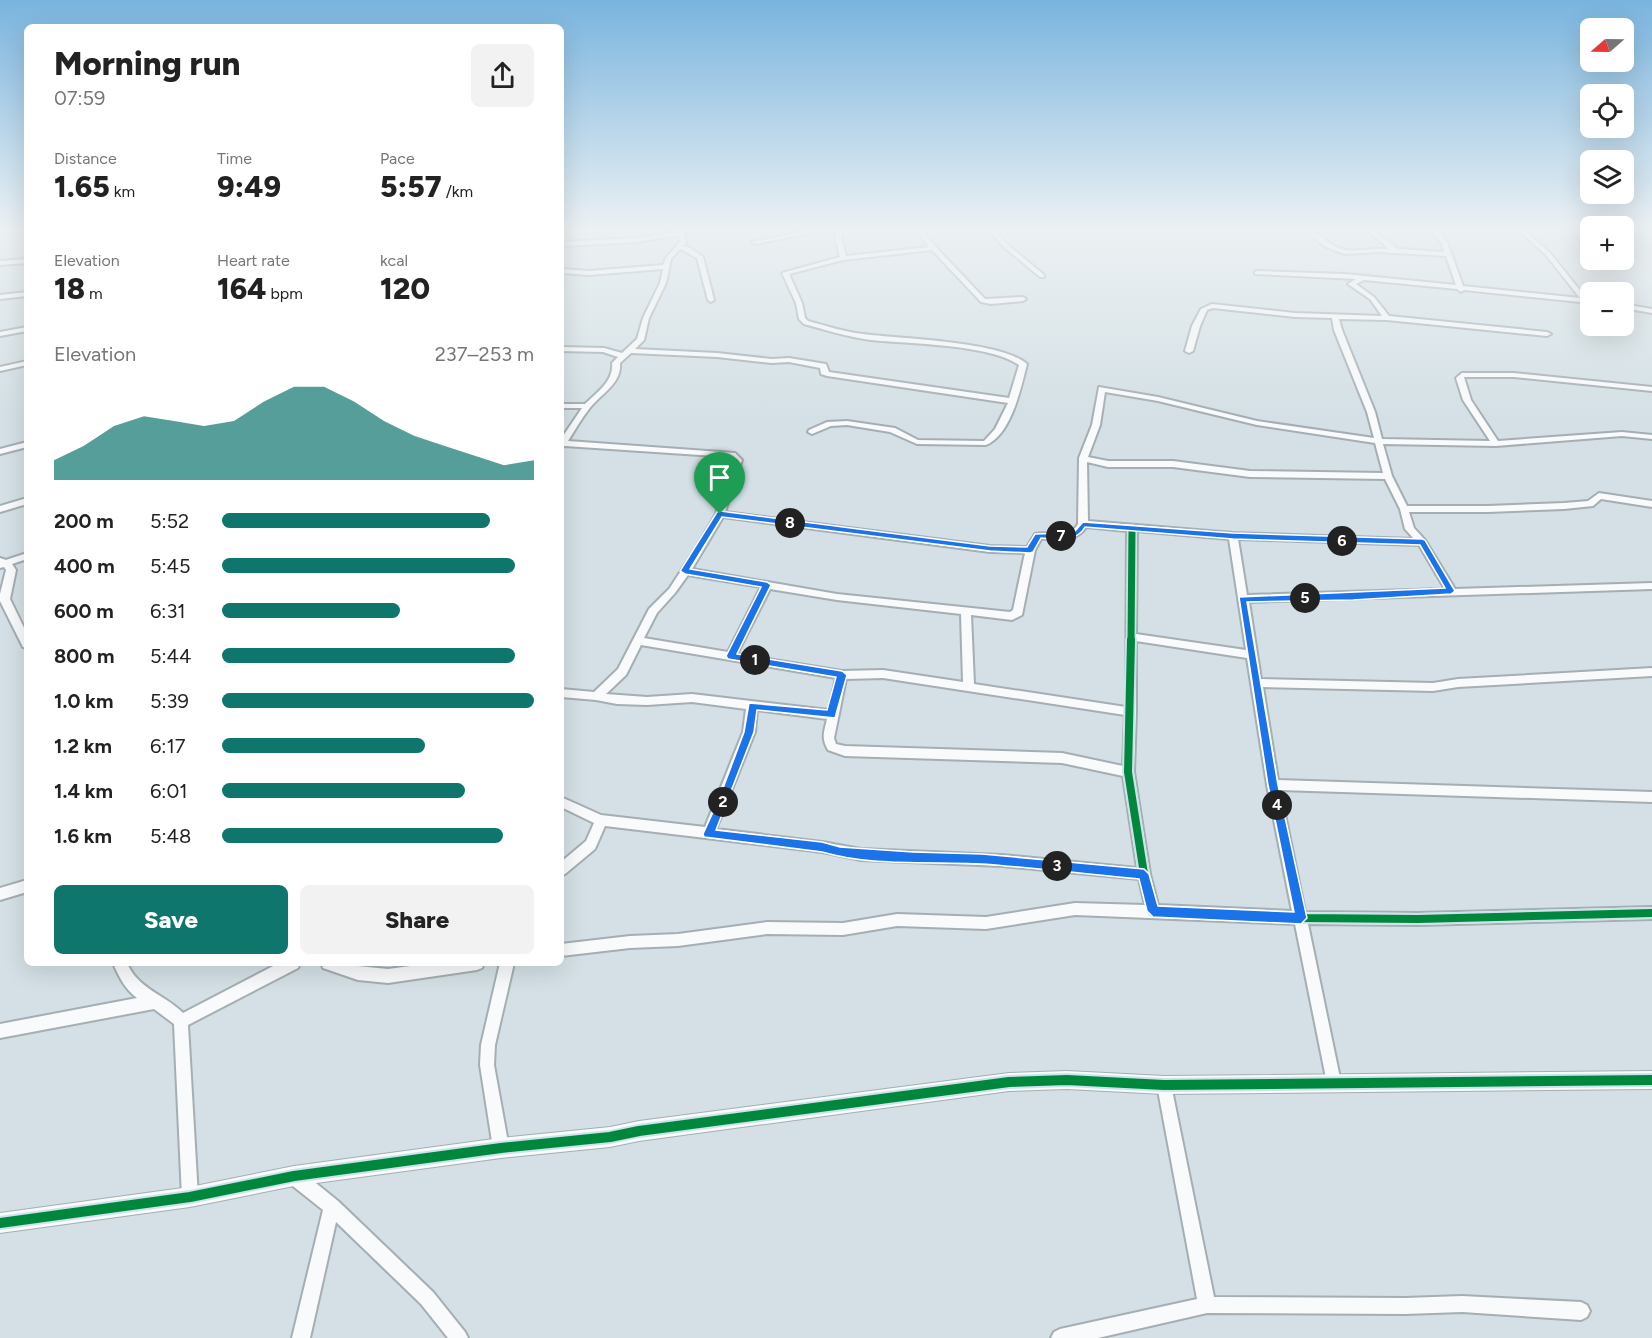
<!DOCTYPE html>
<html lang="en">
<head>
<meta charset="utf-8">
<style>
  body { margin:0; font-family:Figtree,sans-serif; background:#f2f2f2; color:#222; height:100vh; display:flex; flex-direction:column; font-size:22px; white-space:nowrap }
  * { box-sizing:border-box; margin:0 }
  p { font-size:20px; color:#767676 }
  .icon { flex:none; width:33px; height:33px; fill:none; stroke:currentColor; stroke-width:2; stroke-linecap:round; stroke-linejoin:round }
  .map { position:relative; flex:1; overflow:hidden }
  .drawer { position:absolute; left:24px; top:24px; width:540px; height:942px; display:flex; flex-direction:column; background:#fff; border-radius:9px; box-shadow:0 6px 24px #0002 }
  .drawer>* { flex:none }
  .needle { width:39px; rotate:250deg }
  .fabs { position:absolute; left:1580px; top:18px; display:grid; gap:12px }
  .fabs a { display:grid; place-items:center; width:54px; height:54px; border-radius:9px; background:#fff; box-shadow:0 6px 24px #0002; font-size:30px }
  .pin { position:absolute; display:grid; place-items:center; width:51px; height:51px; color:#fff; margin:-62px -26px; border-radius:50% 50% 50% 0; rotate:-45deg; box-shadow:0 0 6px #0007 }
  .pin .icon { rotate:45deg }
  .km { position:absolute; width:30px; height:30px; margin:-15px; border-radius:50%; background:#222; color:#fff; font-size:16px; line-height:30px; text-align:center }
  .round { display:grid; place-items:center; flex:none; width:63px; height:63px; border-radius:9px; background:#f2f2f2 }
  .headline { display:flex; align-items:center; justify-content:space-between; height:102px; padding:0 30px }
  h1 { font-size:33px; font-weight:800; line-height:45px }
  .stats { display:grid; grid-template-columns:repeat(3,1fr); gap:9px; height:102px; padding:6px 30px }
  .stats div { display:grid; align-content:center }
  .stats b { font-size:30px; font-weight:800 }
  .stats small { font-size:16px; font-weight:400 }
  .stats p { font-size:16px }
  .chart { height:168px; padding:12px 30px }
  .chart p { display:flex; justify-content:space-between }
  .chart svg { width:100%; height:108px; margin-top:6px; fill:#0f766e; opacity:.7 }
  .cta { display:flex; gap:12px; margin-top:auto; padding:12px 30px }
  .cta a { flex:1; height:69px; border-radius:9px; background:#0f766e; color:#fff; font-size:24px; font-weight:800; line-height:69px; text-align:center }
  .cta a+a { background:#f2f2f2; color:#222 }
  ul { padding:0 30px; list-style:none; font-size:20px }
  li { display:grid; grid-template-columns:96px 72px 1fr; align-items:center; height:45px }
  li i { height:15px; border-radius:8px; background:#0f766e }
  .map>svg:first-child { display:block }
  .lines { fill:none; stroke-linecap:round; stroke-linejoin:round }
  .minor-casing { stroke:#a5aeb2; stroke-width:4 }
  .tertiary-casing { stroke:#a5aeb2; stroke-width:2 }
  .minor { fill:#f9fafb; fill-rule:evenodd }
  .tertiary { fill:#f9fafb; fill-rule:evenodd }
  .cycleway-far2-casing { stroke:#cde3ec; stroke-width:10 }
  .cycleway-far1-casing { stroke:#cde3ec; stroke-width:12 }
  .cycleway-casing { stroke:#cde3ec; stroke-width:14 }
  .cycleway-far2 { stroke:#00873e; stroke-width:7 }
  .cycleway-far1 { stroke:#00873e; stroke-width:8 }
  .cycleway { stroke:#00873e; stroke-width:10 }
  .route { fill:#1a73e8; stroke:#fff; stroke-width:1.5; fill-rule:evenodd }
</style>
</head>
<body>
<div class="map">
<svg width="1652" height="1338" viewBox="0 0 1652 1338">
  <rect width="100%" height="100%" fill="#d4e0e5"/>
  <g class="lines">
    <defs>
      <g id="minor">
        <path d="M677,229h6l3,13 -3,4 7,2 13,9 11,43 -3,2 -3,-2 -11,-42 -17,-9 -9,10 -5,24 -17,35 -5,22 -9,9 82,4 55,6 17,-1 37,6 3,8 180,26 10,-33c-30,-21 -110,-21 -148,-25 -23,-3 -45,-10 -67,-16l-5,-5 -3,-16 -14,-30 58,-16 -5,-20 3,-8h6l-3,8 5,19 83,-9 -13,-18h6l10,14 53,56 38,-2 3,2 -3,2 -32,3 -10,-2 -49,-52 -89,10 -54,14 13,29 3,15 3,3c19,5 36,11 55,13 37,5 138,7 164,30 -6,24 -16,71 -41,81l-69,-1 -27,-12 -43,-7 -16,1 -19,8 -4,-2 1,-2 18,-8 20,-1 48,7 23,12 66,1 11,-12 13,-26 -181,-27 -6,-2 -1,-6 -31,-6 -17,1 -55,-6 -86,-4 -11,10c2,21 -20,31 -31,46 -8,10 -14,21 -21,32l167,12 7,7 -17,52 265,34 37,1 8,-13c14,-3 35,5 43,-10l1,-66 13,-33 7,-38 59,10 99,24 117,17 -7,-26 -33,-82 -2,-12 -37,-1 -82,-9 -6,2 -7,16 -7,25 -4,2 -4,-2 7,-25 9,-17 11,-5 83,9 87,3 -12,-17 -22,-15 8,-5 -101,-5v-2l2,-1 88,3 111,11 -10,-29 -67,-4 -34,2 -19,-7 -23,-18c16,0 26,19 43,21 14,2 29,-2 43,-1l-23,-20h6l26,20 46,3 -3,-10 -10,-13h54l-3,2 -42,2 7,9 16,44 117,12 -34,-43 -29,-26h6l27,24 37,46h3v4l-126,-13 -3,2 -4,-3 -93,-9 -8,4 18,13 15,19 158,16 4,2 -4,2 -160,-16 -48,-1 3,11 33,82 7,27 108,2 -27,-41 -7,-22 6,-5h52l138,14v4l-138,-14h-50l7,23 27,41 124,-9 30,3v4l-30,-3 -126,10 -113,-2 9,32 15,30h81l76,-3 24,-2 11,-8 53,8v6l-51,-8 -8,7 -29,3 -76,3h-79l5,16 11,12 30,49 197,-6v6l-403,13 12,77 172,4 25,-4 194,-11v8l-194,11 -25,4 -170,-4 15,93 374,12v10l-372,-12 25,122 113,1 234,-6v12l-234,6 -110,-1 33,159 -2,5 -5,2 -5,-2 -2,-5 -32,-159 -220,-9 -89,14 -89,-3 -54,9 -76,-1 -89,12 -48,2 -69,8v-12l69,-8 48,-2 89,-12 76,1 54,-9 89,3 89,-14 70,2 -6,-26 -137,-13 -141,-6 -39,-8 -217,-26 -10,23 -30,25 -4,2v-14l25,-21 8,-18 -33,-16v-10l40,18 104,12 38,-95 3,-23 -54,-7 -45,3 -30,-1 -21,-4 -35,-3v-8l33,3 24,-23 31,-60 20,-20 27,-41 20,-34 18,-53 -4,-4 -165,-11 -4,1v-8l21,-31h-21v-4h24c12,-12 29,-23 27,-41l6,-6 -15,-5 -42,-1v-4l43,1 18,5 15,-14 6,-21 17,-35 3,-14 -74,6 -28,-2v-4l28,2 74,-6 3,-7 14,-16 -2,-7 -42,7 -75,4v-4l75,-4 42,-6zM1105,392l53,9 99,24 118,18 8,30 -133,-2 -77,-10h-65l-20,-4 12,-32zM1087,462l21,5h65l77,10 135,2 15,30 5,20 9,10 -181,-6 -145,-12zM723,517l267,35 35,1 -12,57 -3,2 -173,-18 -145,-25zM1086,527l41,4 -1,176 -152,-23 -3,-69 41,5 10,-5 13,-65 6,-11c16,-1 36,4 45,-12zM1137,531l92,8 17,111 -110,-16zM1238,539l181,6 26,44 -198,6zM688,575l73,12 -33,65 -84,-14 13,-25 18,-20zM770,589l67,11 124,14 2,68 -80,-12 -41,1 -105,-17zM1136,641l111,17 20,127 25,126 -134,-6 -8,-31 -16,-102 2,-60zM641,645l195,33 -7,32 -137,-16 -45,3 -41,-3 20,-19zM883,678l242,37 -2,51 -61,-13 -217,-7 -9,-2 -2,-6 12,-59zM757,710l70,9c-3,14 -6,18 1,31l17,6 217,7 61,13 14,92 -135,-13 -141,-6 -39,-7 -106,-13 39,-97z"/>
        <path d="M817,229h12l-74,15 -3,-2z"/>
        <path d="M988,229h6l14,16 36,30v2h-4l-36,-30z"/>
        <path d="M27,259v4l-27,2v-4z"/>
        <path d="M27,292v4l-27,3v-4z"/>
        <path d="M1623,304l29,5v4l-29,-5z"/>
        <path d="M27,327v4l-27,5v-4z"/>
        <path d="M27,361v4l-27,6v-4z"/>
        <path d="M27,442v5l-27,7v-5z"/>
        <path d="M27,498v6l-27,8v-6z"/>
        <path d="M27,553v6l-15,5 4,6 -6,29 17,35v14l-4,-1 -23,-46v-7l6,-24 -2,-3 -4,1v-10l6,2z"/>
        <path d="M27,880v12l-27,8v-12z"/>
        <path d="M113,963h14c11,26 37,31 56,50l96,-50h21l-2,5 -110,57 10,172 -2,6 -6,2 -6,-2 -2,-6 -8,-173 -20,-15 -154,29v-14l137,-26c-12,-9 -18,-21 -24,-35z"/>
        <path d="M321,963h27l10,3 30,3 44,-6h52l-2,5 -5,2 -89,13 -30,-3 -35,-12z"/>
        <path d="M500,963h14l-19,82 -1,20 15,83 -3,5 -5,3 -5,-3 -3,-5 -13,-83 1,-20z"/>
        <path d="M1164,1078l5,2 2,5 43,212 191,1 57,-2 119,6 6,3 3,6 -3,6 -6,3 -119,-8 -57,2 -198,-1 -109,25h-47l3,-6 6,-3 137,-30 -40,-214 2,-5z"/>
        <path d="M295,1169l6,2 37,30 95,91 32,40 3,6h-20l-27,-34 -85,-82 -26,116h-18l31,-128 -34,-27 -2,-6 2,-6z"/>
      </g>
      <path id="tertiary" d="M1067,1071l97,5 488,-5v18l-488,5 -97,-5 -58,2 -370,50 -29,6 -109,11 -207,28 -104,21 -190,26v-20l190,-26 104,-21 207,-28 109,-11 29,-6 370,-48z"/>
    </defs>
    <use href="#minor" class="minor-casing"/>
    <use href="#tertiary" class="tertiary-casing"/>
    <use href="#minor" class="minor"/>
    <use href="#tertiary" class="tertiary"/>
    <defs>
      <path id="cycleway-far2" d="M1131,641l1,-112"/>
      <path id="cycleway-far1" d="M1131,640l-3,132 16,102 9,37 148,7 117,1 234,-6"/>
      <path id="cycleway" d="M0,1223l190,-26 104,-21 207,-28 109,-11 29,-6 370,-49 58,-2 97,5 488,-5"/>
    </defs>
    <use href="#cycleway-far2" class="cycleway-far2-casing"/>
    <use href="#cycleway-far1" class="cycleway-far1-casing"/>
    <use href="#cycleway" class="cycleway-casing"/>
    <use href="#cycleway-far2" class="cycleway-far2"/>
    <use href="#cycleway-far1" class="cycleway-far1"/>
    <use href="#cycleway" class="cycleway"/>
  </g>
  <linearGradient id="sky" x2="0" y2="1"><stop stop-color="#79b4de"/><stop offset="0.55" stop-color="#ecf1f3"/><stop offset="1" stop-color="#ecf1f3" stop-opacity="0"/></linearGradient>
  <rect width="1652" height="416" fill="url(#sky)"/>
  <path class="route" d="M720,511l270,35 37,1 8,-13 33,-1 7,-2 8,-9 150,11 189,6 3,1 30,51 -4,3 -98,6 -106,2 31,183 29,133 -6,6 -148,-7 -6,-6 -8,-32c-52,-5 -104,-11 -157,-15 -53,-3 -109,3 -160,-12l-118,-15 -1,-3 16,-35 25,-67 5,-29 78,7 9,-33 -108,-18 -2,-3 35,-69 -76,-13 -5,-3 37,-59zM722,517l268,34 40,2 3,-1 8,-14c16,1 35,5 44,-11l148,12 187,6 25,43 -206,9 29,188 26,127 -136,-6 -9,-32 -5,-5 -162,-15 -69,-2 -73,-5 -18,-5 -106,-12 38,-98 3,-22 78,8 12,-43 -5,-4 -105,-17 34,-69 -4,-3 -77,-13z"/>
</svg>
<div class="fabs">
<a><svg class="needle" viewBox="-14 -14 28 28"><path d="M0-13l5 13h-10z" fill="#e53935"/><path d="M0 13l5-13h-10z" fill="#767676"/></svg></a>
<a><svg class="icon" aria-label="locate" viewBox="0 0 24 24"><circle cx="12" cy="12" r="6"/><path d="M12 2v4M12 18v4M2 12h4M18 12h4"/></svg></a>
<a><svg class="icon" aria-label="layers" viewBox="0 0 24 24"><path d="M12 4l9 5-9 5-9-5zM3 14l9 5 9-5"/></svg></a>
<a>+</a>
<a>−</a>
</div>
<div class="pin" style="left:720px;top:514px;background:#1e9e55"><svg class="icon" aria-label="arrive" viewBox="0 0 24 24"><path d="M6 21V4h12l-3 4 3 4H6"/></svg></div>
<b class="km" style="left:755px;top:660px">1</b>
<b class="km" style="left:723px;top:802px">2</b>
<b class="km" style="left:1057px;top:866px">3</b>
<b class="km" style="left:1277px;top:805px">4</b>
<b class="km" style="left:1305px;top:598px">5</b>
<b class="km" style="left:1342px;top:541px">6</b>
<b class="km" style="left:1061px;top:536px">7</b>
<b class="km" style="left:790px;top:523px">8</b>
<section class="drawer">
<div class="headline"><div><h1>Morning run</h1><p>07:59</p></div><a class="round"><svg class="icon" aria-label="share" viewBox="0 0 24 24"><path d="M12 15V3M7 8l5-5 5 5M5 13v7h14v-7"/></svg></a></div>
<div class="stats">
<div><p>Distance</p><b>1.65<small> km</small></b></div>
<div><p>Time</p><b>9:49</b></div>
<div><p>Pace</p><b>5:57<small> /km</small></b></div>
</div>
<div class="stats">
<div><p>Elevation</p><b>18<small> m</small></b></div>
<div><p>Heart rate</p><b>164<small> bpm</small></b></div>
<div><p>kcal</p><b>120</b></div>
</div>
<div class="chart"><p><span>Elevation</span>237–253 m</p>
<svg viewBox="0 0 160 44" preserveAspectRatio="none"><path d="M0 44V36L10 30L20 22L30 18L40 20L50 22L60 20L70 12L80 6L90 6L100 12L110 20L120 26L130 30L140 34L150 38L160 36V44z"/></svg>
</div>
<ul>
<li><b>200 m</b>5:52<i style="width:86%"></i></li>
<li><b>400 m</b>5:45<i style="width:94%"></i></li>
<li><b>600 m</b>6:31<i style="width:57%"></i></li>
<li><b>800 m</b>5:44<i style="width:94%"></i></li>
<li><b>1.0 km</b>5:39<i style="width:100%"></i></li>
<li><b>1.2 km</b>6:17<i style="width:65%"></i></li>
<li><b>1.4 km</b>6:01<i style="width:78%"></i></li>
<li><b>1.6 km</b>5:48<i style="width:90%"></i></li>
</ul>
<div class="cta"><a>Save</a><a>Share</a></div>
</section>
</div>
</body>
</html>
